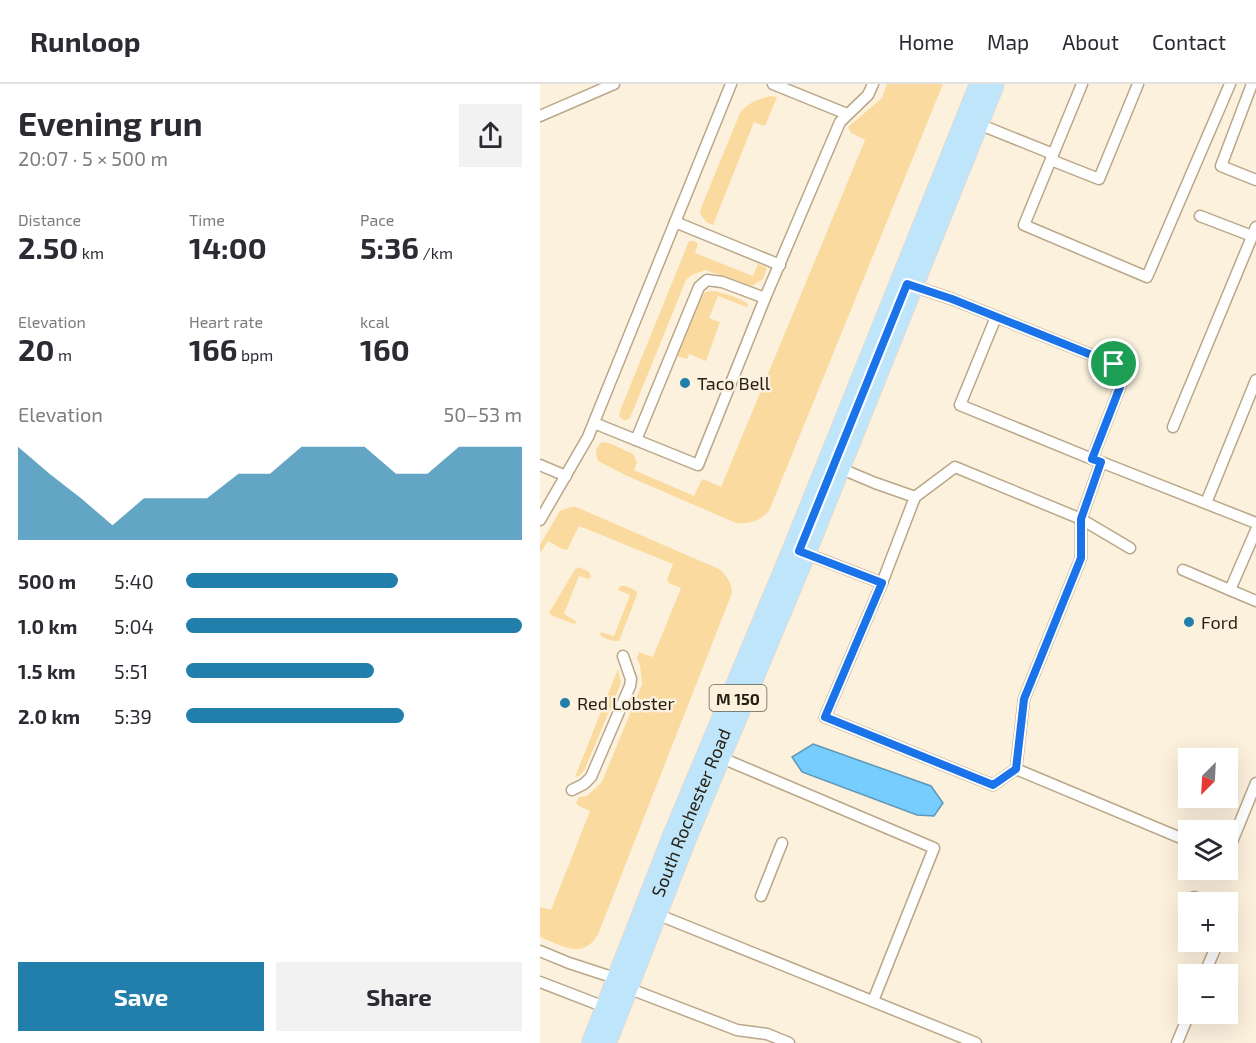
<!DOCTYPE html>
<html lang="en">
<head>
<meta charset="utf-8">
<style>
  body { margin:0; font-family:"Exo 2",sans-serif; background:#f2f2f3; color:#2b2b33; height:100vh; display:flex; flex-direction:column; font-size:22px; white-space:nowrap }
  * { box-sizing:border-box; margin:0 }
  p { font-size:20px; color:#7c7c81 }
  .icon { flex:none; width:33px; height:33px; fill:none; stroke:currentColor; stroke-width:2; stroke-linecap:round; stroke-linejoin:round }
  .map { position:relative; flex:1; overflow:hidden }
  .side { display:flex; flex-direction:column; background:#fff; width:540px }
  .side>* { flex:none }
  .needle { width:39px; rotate:204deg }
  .buttons { position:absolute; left:638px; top:664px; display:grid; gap:12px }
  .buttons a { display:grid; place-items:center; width:60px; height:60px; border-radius:0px; background:#fff; box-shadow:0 6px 24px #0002; font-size:30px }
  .pin { position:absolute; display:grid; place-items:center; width:51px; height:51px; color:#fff; margin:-26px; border:3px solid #fff; border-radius:50%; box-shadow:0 2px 6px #0007 }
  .round { display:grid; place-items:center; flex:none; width:63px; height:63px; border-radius:0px; background:#f2f2f3 }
  .headline { display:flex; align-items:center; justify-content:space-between; height:102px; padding:0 18px }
  h1 { font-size:33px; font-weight:700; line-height:45px }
  .stats { display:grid; grid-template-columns:repeat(3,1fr); gap:9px; height:102px; padding:6px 18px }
  .stats div { display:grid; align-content:center }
  .stats b { font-size:30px; font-weight:700 }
  .stats small { font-size:16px; font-weight:400 }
  .stats p { font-size:16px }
  .chart { height:168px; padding:12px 18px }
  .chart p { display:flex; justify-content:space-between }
  .chart svg { width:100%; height:108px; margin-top:6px; fill:#227fac; opacity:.7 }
  .action { display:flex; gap:12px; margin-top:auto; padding:12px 18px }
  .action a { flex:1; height:69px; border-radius:0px; background:#227fac; color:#fff; font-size:24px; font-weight:700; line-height:69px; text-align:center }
  .action a+a { background:#f2f2f3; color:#2b2b33 }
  ul { padding:0 18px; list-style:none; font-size:20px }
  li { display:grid; grid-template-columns:96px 72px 1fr; align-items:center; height:45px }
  li i { height:15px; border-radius:8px; background:#227fac }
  header { display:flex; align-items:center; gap:36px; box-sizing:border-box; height:84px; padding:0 30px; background:#fff; border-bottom:2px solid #e1e1e2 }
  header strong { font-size:28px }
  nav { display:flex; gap:33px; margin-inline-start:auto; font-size:21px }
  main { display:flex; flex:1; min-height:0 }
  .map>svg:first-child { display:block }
  .green { fill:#fbda9f }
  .water { fill:#76cdfe; stroke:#5e98b7; stroke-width:1.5 }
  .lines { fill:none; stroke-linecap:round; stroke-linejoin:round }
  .service-casing { stroke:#b9a788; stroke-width:13 }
  .primary-casing { stroke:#dcdbd9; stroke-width:35 }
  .service { stroke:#fff; stroke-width:10 }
  .primary { stroke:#bfe5fa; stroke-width:33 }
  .route-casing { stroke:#fff; stroke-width:12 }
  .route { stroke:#1a73e8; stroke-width:8 }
  .poi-dot { fill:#227fac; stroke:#fcf1dd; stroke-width:2 }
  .labels { text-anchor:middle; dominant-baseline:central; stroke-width:5; stroke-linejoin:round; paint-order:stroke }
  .shield { fill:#fcf1dd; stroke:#665d4f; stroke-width:1.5 }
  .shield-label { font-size:16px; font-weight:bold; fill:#251e12 }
  .poi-label { font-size:18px; fill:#251e12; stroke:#fcf1dd; text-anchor:start }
  .street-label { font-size:18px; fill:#251e12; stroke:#fcf1dd }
</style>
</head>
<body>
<header>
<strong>Runloop</strong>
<nav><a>Home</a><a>Map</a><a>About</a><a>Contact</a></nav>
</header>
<main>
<section class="side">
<div class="headline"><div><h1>Evening run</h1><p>20:07 · 5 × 500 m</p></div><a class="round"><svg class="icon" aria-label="share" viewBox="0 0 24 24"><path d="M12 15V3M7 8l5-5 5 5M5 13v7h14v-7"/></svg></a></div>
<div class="stats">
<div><p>Distance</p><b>2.50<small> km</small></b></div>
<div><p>Time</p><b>14:00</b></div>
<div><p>Pace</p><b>5:36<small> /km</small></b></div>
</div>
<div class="stats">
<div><p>Elevation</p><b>20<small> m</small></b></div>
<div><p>Heart rate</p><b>166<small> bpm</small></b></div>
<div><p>kcal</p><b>160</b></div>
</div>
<div class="chart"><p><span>Elevation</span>50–53 m</p>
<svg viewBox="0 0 160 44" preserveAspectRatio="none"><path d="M0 44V6L10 17L20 27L30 38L40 27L50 27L60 27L70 17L80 17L90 6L100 6L110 6L120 17L130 17L140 6L150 6L160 6V44z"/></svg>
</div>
<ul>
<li><b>500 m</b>5:40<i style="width:63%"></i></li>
<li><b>1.0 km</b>5:04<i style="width:100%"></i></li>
<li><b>1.5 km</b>5:51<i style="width:56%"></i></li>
<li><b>2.0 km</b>5:39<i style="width:65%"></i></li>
</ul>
<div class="action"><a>Save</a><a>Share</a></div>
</section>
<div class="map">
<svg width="716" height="959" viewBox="0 0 716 959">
  <rect width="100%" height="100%" fill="#fcf1dd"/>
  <g class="green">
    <path d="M347,0h56l-174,427c-9,10 -20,13 -33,12l-111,-48 -27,-14c-3,-8 -3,-13 4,-19l7,1 24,11 4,8 -3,8 60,26 7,-15 2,-2 18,8 144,-347 -14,-7 -3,-6 34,-29z"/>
    <path d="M231,12l6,1 -12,29 -11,-4 -41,103 -7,-3 -6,-9 1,-5 39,-95c7,-10 20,-15 31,-17z"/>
    <path d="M149,157h5l4,3 -3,9 58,23 5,-12 9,4 -4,11 -11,7 -47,-16 -13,5 -6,5 -56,138c-4,3 -7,3 -11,-2l1,-5z"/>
    <path d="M173,207c12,2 25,6 35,13l-1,3 -29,-11 -9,22 11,4 -14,39 -17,-7 -2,5 -10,-3 22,-55 6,-9z"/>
    <path d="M31,423h5l143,62c8,7 13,14 13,24l-133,339c-14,29 -36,14 -59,5v-30l11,3 39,-99 -11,-5 -3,-3 3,-6 8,-1 15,-14 40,-98 -2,-19 -3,-7 2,-6 14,5 28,-69 -12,-5 -2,-3 6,-16 -94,-38 -12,24 -5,-1 -14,-8 -8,12v-8l20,-34z"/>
    <path d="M38,483l11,5 2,4 -1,2 -2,1 -9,-3 -14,35 -1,3 13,8 -3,2 -21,-8 -4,-3 25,-42z"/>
    <path d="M80,502c5,-1 13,3 17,6v3l-18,46c-7,0 -14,-2 -19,-6l1,-3 13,4 16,-41 -12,-5z"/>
    <path d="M78,585l3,14 -37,88 -5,5 -4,1z"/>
  </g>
  <path class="water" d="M273,660l118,42 12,17 -9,13 -17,-1 -115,-43 -10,-15z"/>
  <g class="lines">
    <defs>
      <g id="service">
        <path d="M233,0l74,30"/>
        <path d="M542,0l-58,141 123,52 83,-193"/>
        <path d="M712,0l-31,82 35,14"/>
        <path d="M0,32l74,-32"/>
        <path d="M436,39l77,31"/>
        <path d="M511,76l48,19 39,-95"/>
        <path d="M660,132l52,20"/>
        <path d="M135,138l105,43"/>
        <path d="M370,201l42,14 162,65 6,23 -28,72"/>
        <path d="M456,233l-36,88 137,56"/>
        <path d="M54,339l104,42 67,-167 75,-176 28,-27 5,-11"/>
        <path d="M633,343l83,-200"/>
        <path d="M96,356l63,-153 8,-7 15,2 43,16"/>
        <path d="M0,381l26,11"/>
        <path d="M375,413l40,-30 126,52 49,29"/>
        <path d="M666,419l50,-123"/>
        <path d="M0,436l48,-83 143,-353"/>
        <path d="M716,446l-26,60 26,11"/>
        <path d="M262,468l80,31 33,-86 -40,-14 -38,-16"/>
        <path d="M643,486l47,20"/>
        <path d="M342,499l-57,134 168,68 23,-16 8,-70 57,-141v-39l20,-57 155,61"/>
        <path d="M177,672l217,92 -61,153"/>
        <path d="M476,685l172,72"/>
        <path d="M32,706l12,-6 7,-7 39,-91 1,-7 -8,-23"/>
        <path d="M687,770l29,-71"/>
        <path d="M221,812l21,-53"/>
        <path d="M654,813l14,6"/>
        <path d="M687,827l3,1 -3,7"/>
        <path d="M114,829l322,130"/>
        <path d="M0,867l29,12 52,17"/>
        <path d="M664,891l14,-33"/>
        <path d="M0,898l70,27"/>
        <path d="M85,903l112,43 30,4 22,9"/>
        <path d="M637,959l12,-29"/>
      </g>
      <g id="primary">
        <path id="s1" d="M59,959l81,-207 116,-277 191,-475"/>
      </g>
    </defs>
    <use href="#service" class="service-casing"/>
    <use href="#primary" class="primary-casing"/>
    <use href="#service" class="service"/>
    <use href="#primary" class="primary"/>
  </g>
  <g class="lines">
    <defs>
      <path id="route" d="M367,200l45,15 162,65 6,23 -28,72 9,3 -20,57v39l-57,141 -8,70 -23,16 -168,-68 57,-134 -83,-32z"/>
    </defs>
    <use href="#route" class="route-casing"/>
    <use href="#route" class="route"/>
  </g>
  <g class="poi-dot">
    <circle cx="145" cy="299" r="6"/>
    <circle cx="649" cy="538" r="6"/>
    <circle cx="25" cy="619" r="6"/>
  </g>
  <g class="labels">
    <rect class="shield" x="169.5" y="601" width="57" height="26" rx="4.5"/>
    <g class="shield-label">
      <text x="198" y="614">M 150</text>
    </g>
    <g class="poi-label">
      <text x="157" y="299">Taco Bell</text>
      <text x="661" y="538">Ford</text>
      <text x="37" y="619">Red Lobster</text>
    </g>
    <g class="street-label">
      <text stroke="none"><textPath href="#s1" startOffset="248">South Rochester Road</textPath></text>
    </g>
  </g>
</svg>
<div class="buttons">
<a><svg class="needle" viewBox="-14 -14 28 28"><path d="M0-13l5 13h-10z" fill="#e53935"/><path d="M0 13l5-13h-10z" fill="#7c7c81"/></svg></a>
<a><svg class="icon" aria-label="layers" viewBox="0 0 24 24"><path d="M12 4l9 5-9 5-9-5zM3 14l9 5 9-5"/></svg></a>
<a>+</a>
<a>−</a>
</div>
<div class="pin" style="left:574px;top:280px;background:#1e9e55"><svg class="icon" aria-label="arrive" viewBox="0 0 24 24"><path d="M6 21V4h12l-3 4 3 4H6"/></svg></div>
</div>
</main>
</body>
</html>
